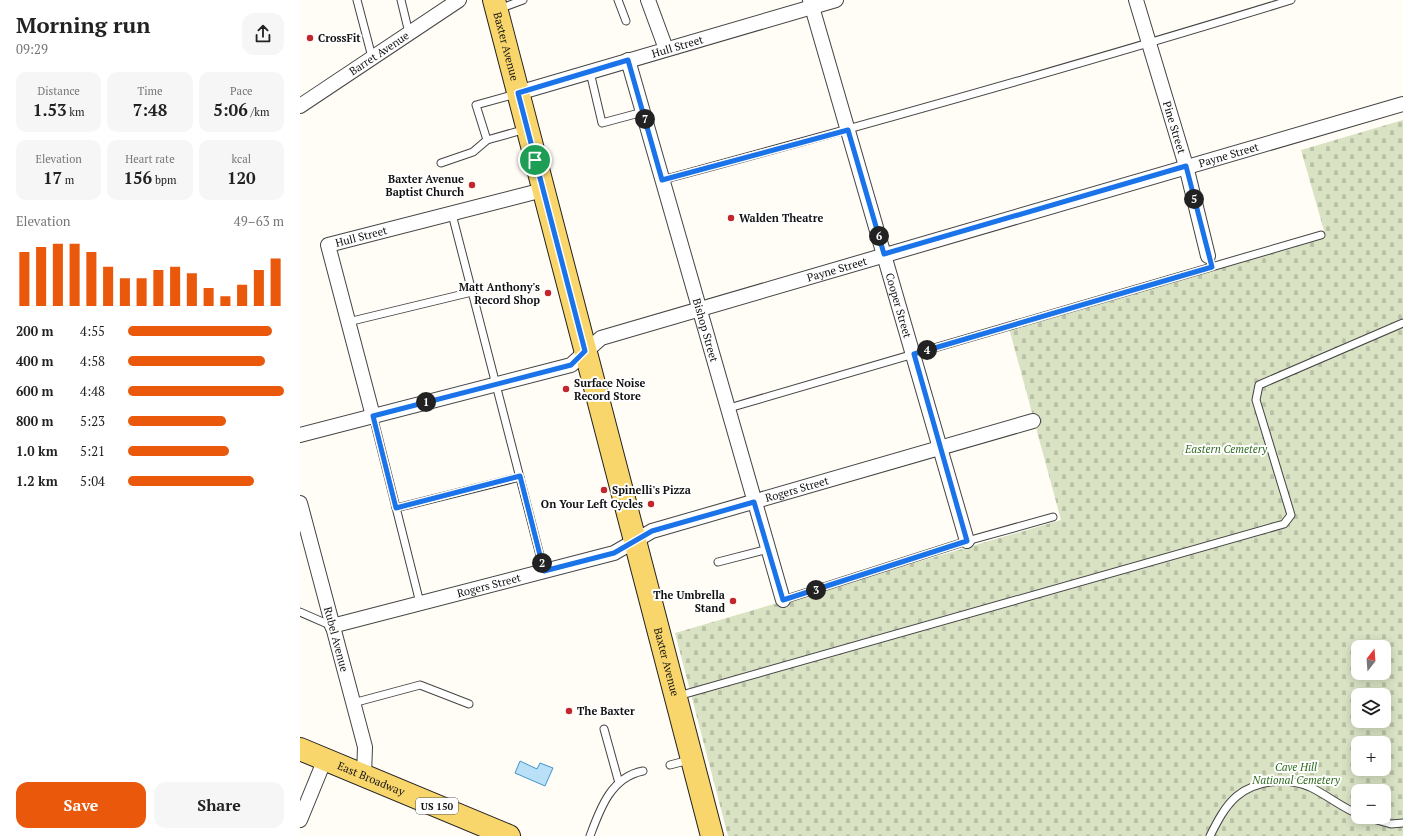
<!DOCTYPE html>
<html lang="en">
<head>
<meta charset="utf-8">
<style>
  body { margin:0; font-family:"PT Serif",serif; background:#f6f6f6; color:#222; height:100vh; display:flex; flex-direction:column; font-size:15px; white-space:nowrap }
  * { box-sizing:border-box; margin:0 }
  p { font-size:13px; color:#767676 }
  .icon { flex:none; width:22px; height:22px; fill:none; stroke:currentColor; stroke-width:2; stroke-linecap:round; stroke-linejoin:round }
  .map { position:relative; flex:1; overflow:hidden }
  .panel { display:flex; flex-direction:column; background:#fff; width:300px }
  .panel>* { flex:none }
  .needle { width:26px; rotate:17deg }
  .buttons { position:absolute; left:1051px; top:640px; display:grid; gap:8px }
  .buttons a { display:grid; place-items:center; width:40px; height:40px; border-radius:8px; background:#fff; box-shadow:0 2px 10px #0003; font-size:20px }
  .pin { position:absolute; display:grid; place-items:center; width:34px; height:34px; color:#fff; margin:-17px; border:2px solid #fff; border-radius:50%; box-shadow:0 1px 4px #0007 }
  .km { position:absolute; width:20px; height:20px; margin:-10px; border-radius:50%; background:#222; color:#fff; font-size:11px; line-height:20px; text-align:center }
  .round { display:grid; place-items:center; flex:none; width:42px; height:42px; border-radius:12px; background:#f6f6f6 }
  .head { display:flex; align-items:center; justify-content:space-between; height:68px; padding:0 16px }
  h1 { font-size:22px; font-weight:800; line-height:30px }
  .stats { display:grid; grid-template-columns:repeat(3,1fr); gap:6px; height:68px; padding:4px 16px }
  .stats div { display:grid; align-content:center; border-radius:10px; background:#f6f6f6; text-align:center }
  .stats b { font-size:17px; font-weight:800 }
  .stats small { font-size:11px; font-weight:400 }
  .stats p { font-size:11px }
  .chart { height:112px; padding:8px 16px }
  .chart p { display:flex; justify-content:space-between }
  .chart svg { width:100%; height:72px; margin-top:4px; stroke:#ea580c; stroke-width:6 }
  .primary-button { display:flex; gap:8px; margin-top:auto; padding:8px 16px }
  .primary-button a { flex:1; height:46px; border-radius:12px; background:#ea580c; color:#fff; font-size:16px; font-weight:800; line-height:46px; text-align:center }
  .primary-button a+a { background:#f6f6f6; color:#222 }
  ul { padding:0 16px; list-style:none; font-size:13px }
  li { display:grid; grid-template-columns:64px 48px 1fr; align-items:center; height:30px }
  li i { height:10px; border-radius:5px; background:#ea580c }
  main { display:flex; flex:1; min-height:0 }
  .map>svg:first-child { display:block }
  .cemetery { fill:url(#cemetery-stones); fill-rule:evenodd }
  .water { fill:#b9e0f7; stroke:#3f96cf }
  .lines { fill:none; stroke-linecap:round; stroke-linejoin:round }
  .lane-casing { stroke:#444; stroke-width:9 }
  .street-casing { stroke:#444; stroke-width:16 }
  .primary-casing { stroke:#222; stroke-width:24 }
  .lane { stroke:#fff; stroke-width:7 }
  .street { stroke:#fff; stroke-width:14 }
  .primary { stroke:#f9d66b; stroke-width:22 }
  .route-casing { stroke:#fff; stroke-width:8 }
  .route { stroke:#1a73e8; stroke-width:5 }
  .poi-dot { fill:#c4262e; stroke:#fff; stroke-width:1.5 }
  .labels { text-anchor:middle; dominant-baseline:central; stroke-width:4; stroke-linejoin:round; paint-order:stroke }
  .shield { fill:#fff; stroke:#585858; stroke-width:1 }
  .shield-label { font-size:10px; font-weight:bold; fill:#111 }
  .poi-label { font-size:11px; font-weight:bold; fill:#111; stroke:#fff; text-anchor:start }
  .street-label { font-size:11px; fill:#111; stroke:#fff }
  .park-label { font-size:11px; font-style:italic; fill:#2f6b1f; stroke:#fff }
</style>
</head>
<body>
<main>
<section class="panel">
<div class="head"><div><h1>Morning run</h1><p>09:29</p></div><a class="round"><svg class="icon" aria-label="share" viewBox="0 0 24 24"><path d="M12 15V3M7 8l5-5 5 5M5 13v7h14v-7"/></svg></a></div>
<div class="stats">
<div><p>Distance</p><b>1.53<small> km</small></b></div>
<div><p>Time</p><b>7:48</b></div>
<div><p>Pace</p><b>5:06<small> /km</small></b></div>
</div>
<div class="stats">
<div><p>Elevation</p><b>17<small> m</small></b></div>
<div><p>Heart rate</p><b>156<small> bpm</small></b></div>
<div><p>kcal</p><b>120</b></div>
</div>
<div class="chart"><p><span>Elevation</span>49–63 m</p>
<svg viewBox="0 0 160 44" preserveAspectRatio="none"><path d="M5 44V11M15 44V8M25 44V6M35 44V6M45 44V11M55 44V20M65 44V27M75 44V27M85 44V22M95 44V20M105 44V24M115 44V33M125 44V38M135 44V31M145 44V22M155 44V15"/></svg>
</div>
<ul>
<li><b>200 m</b>4:55<i style="width:92%"></i></li>
<li><b>400 m</b>4:58<i style="width:88%"></i></li>
<li><b>600 m</b>4:48<i style="width:100%"></i></li>
<li><b>800 m</b>5:23<i style="width:63%"></i></li>
<li><b>1.0 km</b>5:21<i style="width:65%"></i></li>
<li><b>1.2 km</b>5:04<i style="width:81%"></i></li>
</ul>
<div class="primary-button"><a>Save</a><a>Share</a></div>
</section>
<div class="map">
<svg width="1103" height="836" viewBox="0 0 1103 836">
  <defs>
    <pattern id="cemetery-stones" width="16" height="16" patternUnits="userSpaceOnUse"><rect width="16" height="16" fill="#d9e3c4"/><path d="M2 7V4a2 2 0 0 1 4 0v3zM10 15v-3a2 2 0 0 1 4 0v3z" fill="#b9c2a7"/></pattern>
  </defs>
  <rect width="100%" height="100%" fill="#fffdf5"/>
  <path class="cemetery" d="M1103,120v716h-675l-53,-203 386,-113 -52,-192 316,-94 -24,-84zM1058,647h26v26h-26zM1058,695h26v26h-26zM1058,743h26v26h-26zM1058,791h26v26h-26z"/>
  <path class="water" d="M220,761l17,8 3,-6 13,5 -8,18 -30,-13z"/>
  <g class="lines">
    <defs>
      <g id="lane">
        <path d="M57,0l15,57"/>
        <path d="M101,0l8,33"/>
        <path d="M318,0l8,21"/>
        <path d="M199,9l24,-9"/>
        <path d="M290,72l12,51 41,-11"/>
        <path d="M187,140l39,-11"/>
        <path d="M141,163l32,-11 14,-12 -11,-35 40,-11"/>
        <path d="M362,180c211,-57 421,-116 629,-180"/>
        <path d="M152,214l92,357"/>
        <path d="M48,322l124,-30"/>
        <path d="M429,408l592,-173"/>
        <path d="M73,416l47,187"/>
        <path d="M96,508l124,-31"/>
        <path d="M418,562l50,-13"/>
        <path d="M483,600l184,-59 86,-24"/>
        <path d="M0,612l32,14"/>
        <path d="M378,696l606,-172 7,-9 -35,-115 3,-15 144,-62"/>
        <path d="M53,703l67,-18 49,19"/>
        <path d="M304,729l15,54"/>
        <path d="M370,765l19,-5"/>
        <path d="M1066,817l25,7 12,-1"/>
        <path d="M290,836c10,-27 21,-59 53,-65"/>
        <path d="M910,836c7,-14 15,-30 27,-40 20,-16 50,-19 73,-9 17,8 31,20 48,27"/>
      </g>
      <g id="street">
        <path d="M348,0l18,49"/>
        <path id="s1" d="M510,0l157,541"/>
        <path id="s2" d="M836,0l50,166 22,90"/>
        <path id="s3" d="M328,60l155,540"/>
        <path id="s4" d="M218,93l318,-93"/>
        <path id="s5" d="M0,106l159,-106"/>
        <path id="s6" d="M73,416l-45,-171 215,-55"/>
        <path id="s7" d="M0,435l271,-70 30,-27 802,-234"/>
        <path id="s8" d="M0,503l65,244 -1,29"/>
        <path id="s9" d="M32,626l282,-73 38,-22 381,-110"/>
        <path d="M0,820l25,-61"/>
      </g>
      <g id="primary">
        <path id="s10" d="M194,0l218,836"/>
        <path id="s11" d="M0,749l209,87"/>
      </g>
    </defs>
    <use href="#lane" class="lane-casing"/>
    <use href="#street" class="street-casing"/>
    <use href="#primary" class="primary-casing"/>
    <use href="#lane" class="lane"/>
    <use href="#street" class="street"/>
    <use href="#primary" class="primary"/>
  </g>
  <g class="lines">
    <defs>
      <path id="route" d="M328,60l34,120 186,-50 36,124 302,-88 26,101 -298,87 53,187 -184,59 -29,-98 -102,29 -38,22 -70,18 -24,-95 -124,32 -23,-92 198,-51 14,-14 -67,-258z"/>
    </defs>
    <use href="#route" class="route-casing"/>
    <use href="#route" class="route"/>
  </g>
  <g class="poi-dot">
    <circle cx="10" cy="38" r="4"/>
    <circle cx="172" cy="185" r="4"/>
    <circle cx="431" cy="218" r="4"/>
    <circle cx="248" cy="293" r="4"/>
    <circle cx="266" cy="389" r="4"/>
    <circle cx="304" cy="490" r="4"/>
    <circle cx="351" cy="504" r="4"/>
    <circle cx="433" cy="601" r="4"/>
    <circle cx="269" cy="711" r="4"/>
  </g>
  <g class="labels">
    <rect class="shield" x="116" y="798" width="42" height="16" rx="3"/>
    <g class="shield-label">
      <text x="137" y="806">US 150</text>
    </g>
    <g class="poi-label">
      <text x="18" y="38">CrossFit</text>
      <text x="164" y="179" text-anchor="end">Baxter Avenue<tspan x="164" dy="13">Baptist Church</tspan></text>
      <text x="439" y="218">Walden Theatre</text>
      <text x="240" y="287" text-anchor="end">Matt Anthony's<tspan x="240" dy="13">Record Shop</tspan></text>
      <text x="274" y="383">Surface Noise<tspan x="274" dy="13">Record Store</tspan></text>
      <text x="312" y="490">Spinelli's Pizza</text>
      <text x="343" y="504" text-anchor="end">On Your Left Cycles</text>
      <text x="425" y="595" text-anchor="end">The Umbrella<tspan x="425" dy="13">Stand</tspan></text>
      <text x="277" y="711">The Baxter</text>
    </g>
    <g class="street-label">
      <text stroke="none"><textPath href="#s4" startOffset="166">Hull Street</textPath></text>
      <text stroke="none"><textPath href="#s10" startOffset="48">Baxter Avenue</textPath></text>
      <text stroke="none"><textPath href="#s5" startOffset="95">Barret Avenue</textPath></text>
      <text stroke="none"><textPath href="#s2" startOffset="133">Pine Street</textPath></text>
      <text stroke="none"><textPath href="#s7" startOffset="974">Payne Street</textPath></text>
      <text stroke="none"><textPath href="#s6" startOffset="211">Hull Street</textPath></text>
      <text stroke="none"><textPath href="#s7" startOffset="566">Payne Street</textPath></text>
      <text stroke="none"><textPath href="#s1" startOffset="318">Cooper Street</textPath></text>
      <text stroke="none"><textPath href="#s3" startOffset="281">Bishop Street</textPath></text>
      <text stroke="none"><textPath href="#s9" startOffset="486">Rogers Street</textPath></text>
      <text stroke="none"><textPath href="#s9" startOffset="162">Rogers Street</textPath></text>
      <text stroke="none"><textPath href="#s8" startOffset="141">Rubel Avenue</textPath></text>
      <text stroke="none"><textPath href="#s10" startOffset="684">Baxter Avenue</textPath></text>
      <text stroke="none"><textPath href="#s11" startOffset="77">East Broadway</textPath></text>
    </g>
    <g class="park-label">
      <text x="926" y="449">Eastern Cemetery</text>
      <text x="996" y="767">Cave Hill<tspan x="996" dy="13">National Cemetery</tspan></text>
    </g>
  </g>
</svg>
<div class="buttons">
<a><svg class="needle" viewBox="-14 -14 28 28"><path d="M0-13l5 13h-10z" fill="#e53935"/><path d="M0 13l5-13h-10z" fill="#767676"/></svg></a>
<a><svg class="icon" aria-label="layers" viewBox="0 0 24 24"><path d="M12 4l9 5-9 5-9-5zM3 14l9 5 9-5"/></svg></a>
<a>+</a>
<a>−</a>
</div>
<div class="pin" style="left:235px;top:160px;background:#1e9e55"><svg class="icon" aria-label="arrive" viewBox="0 0 24 24"><path d="M6 21V4h12l-3 4 3 4H6"/></svg></div>
<b class="km" style="left:126px;top:402px">1</b>
<b class="km" style="left:242px;top:563px">2</b>
<b class="km" style="left:516px;top:590px">3</b>
<b class="km" style="left:627px;top:350px">4</b>
<b class="km" style="left:894px;top:199px">5</b>
<b class="km" style="left:579px;top:236px">6</b>
<b class="km" style="left:345px;top:119px">7</b>
</div>
</main>
</body>
</html>
